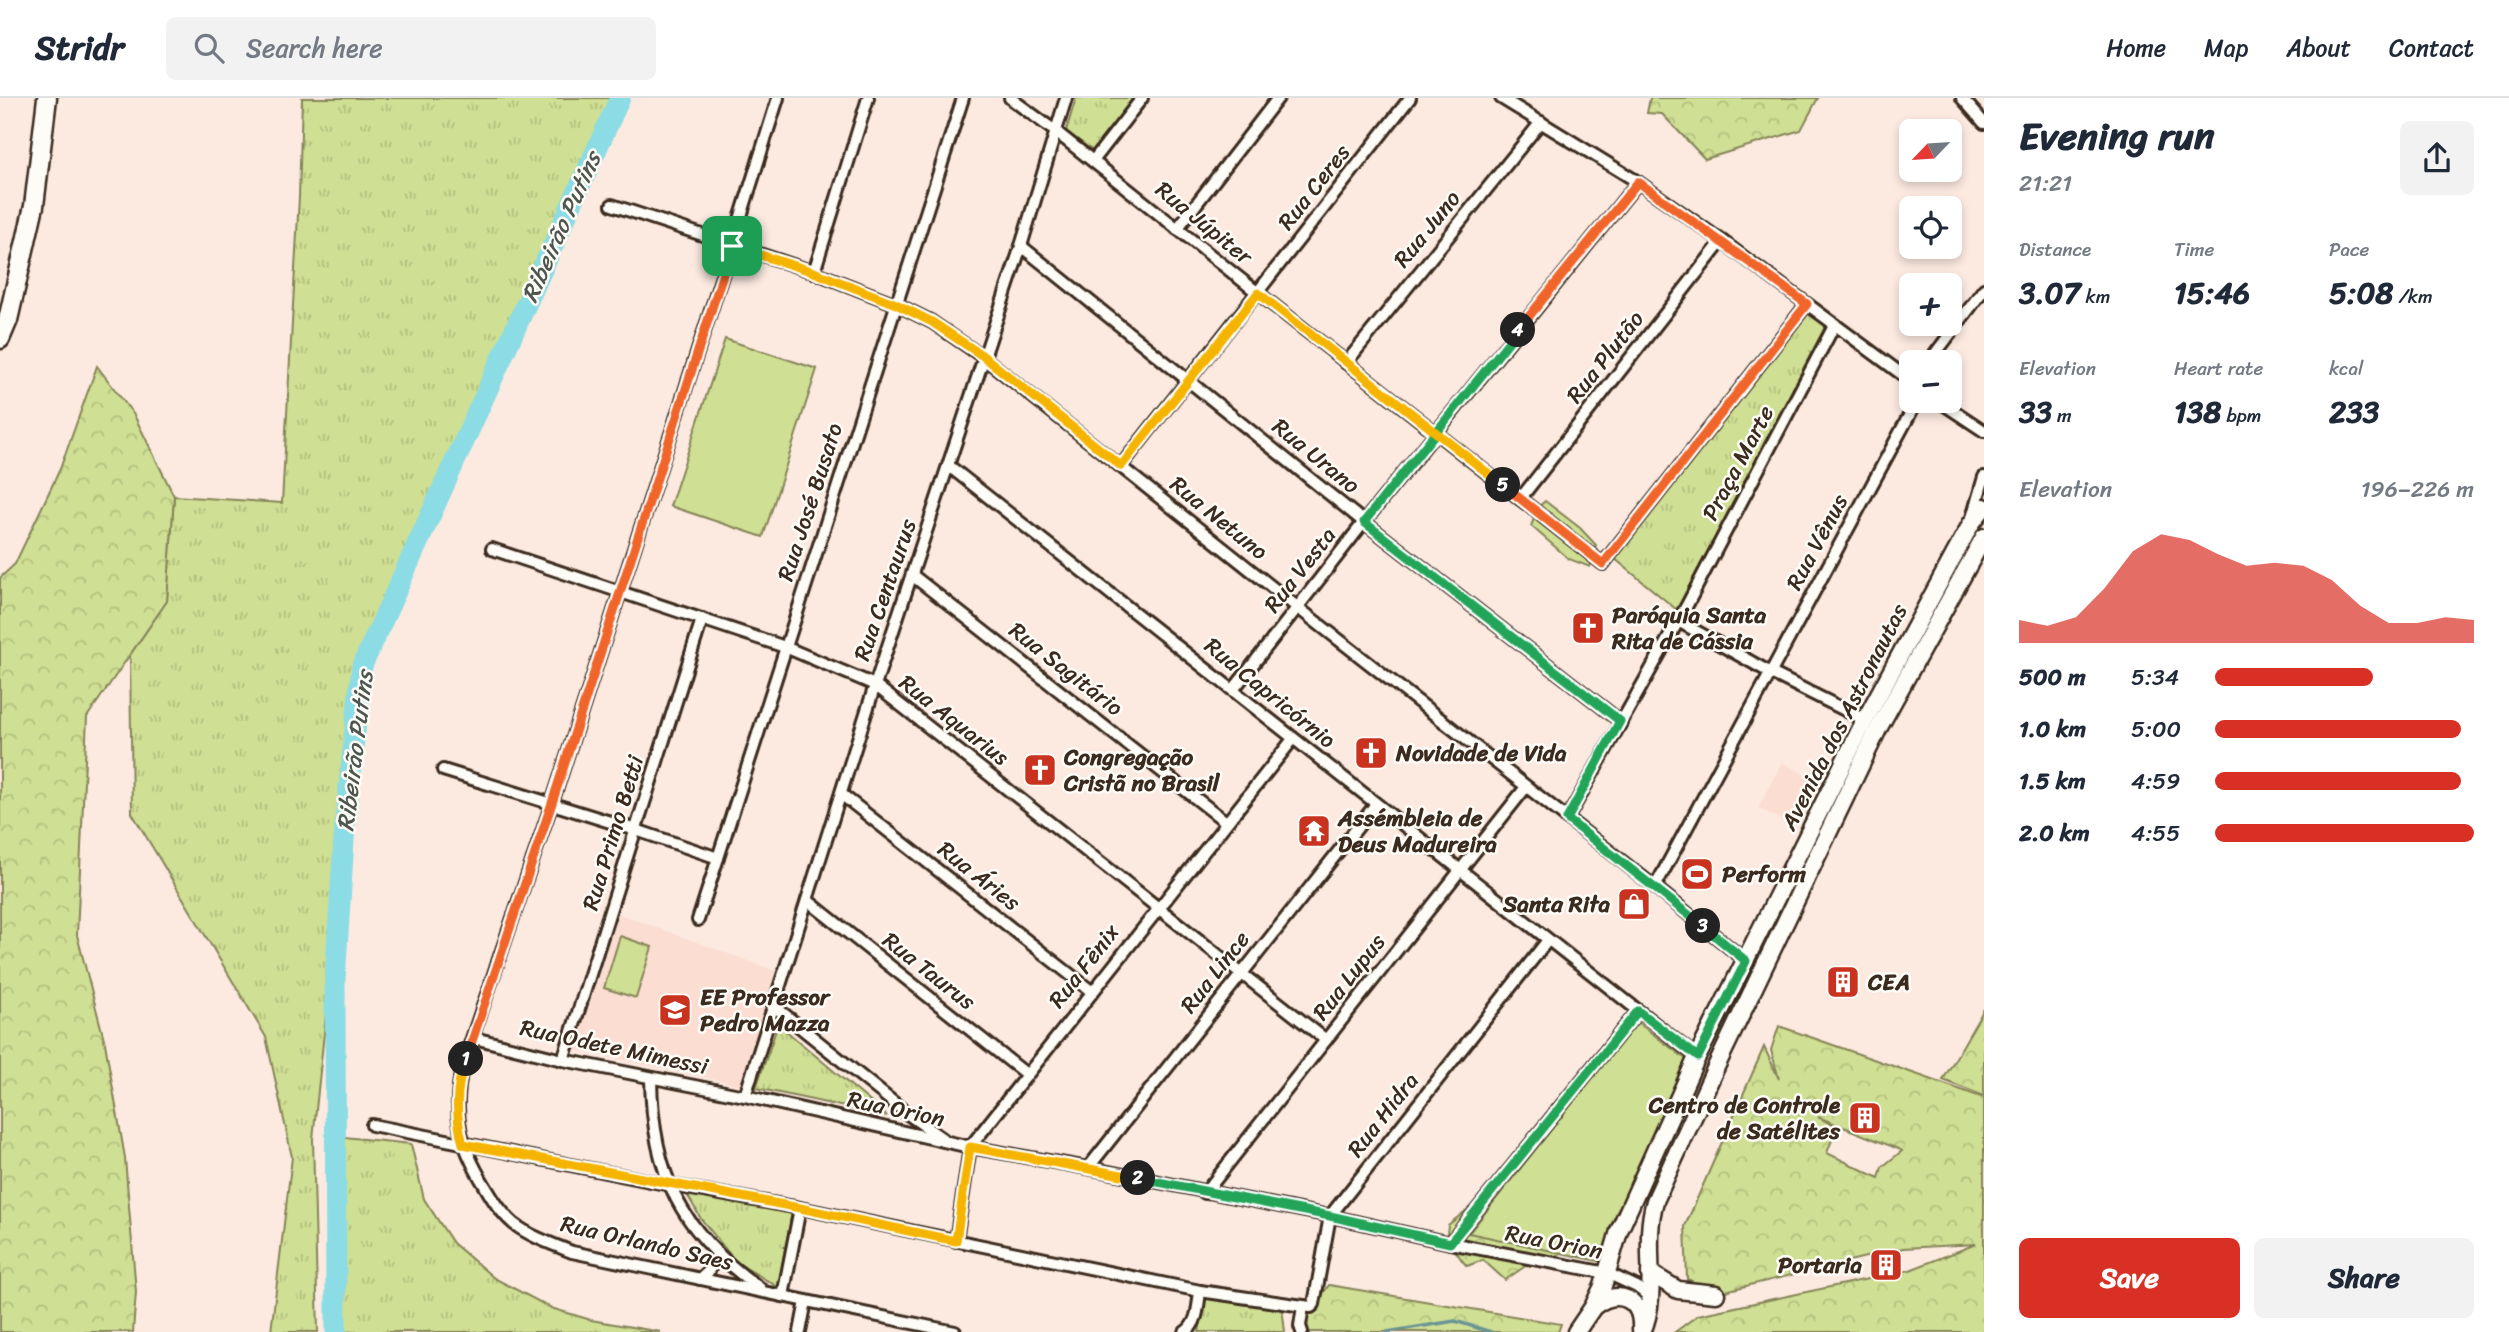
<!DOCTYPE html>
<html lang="en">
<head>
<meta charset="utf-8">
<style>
  body { margin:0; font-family:Sriracha,sans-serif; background:#f2f2f3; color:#1f2937; height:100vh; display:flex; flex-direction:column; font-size:26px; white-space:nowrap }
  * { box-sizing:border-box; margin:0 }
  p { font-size:23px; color:#747a83 }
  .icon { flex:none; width:38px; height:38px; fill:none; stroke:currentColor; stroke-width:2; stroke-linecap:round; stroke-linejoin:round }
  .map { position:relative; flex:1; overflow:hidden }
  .panel { display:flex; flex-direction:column; background:#fff; width:525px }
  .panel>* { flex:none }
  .needle { width:46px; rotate:245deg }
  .buttons { position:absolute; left:1899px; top:21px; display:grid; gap:14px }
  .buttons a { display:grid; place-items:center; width:63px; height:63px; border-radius:10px; background:#fff; box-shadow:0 4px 10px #0003; font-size:35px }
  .pin { position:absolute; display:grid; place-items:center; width:60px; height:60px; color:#fff; margin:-30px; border-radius:14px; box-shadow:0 4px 10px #0006 }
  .km { position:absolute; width:35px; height:35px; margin:-18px; border-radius:50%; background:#222; color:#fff; font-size:19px; line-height:35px; text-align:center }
  .round { display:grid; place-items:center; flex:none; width:74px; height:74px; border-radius:10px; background:#f2f2f3 }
  .headline { display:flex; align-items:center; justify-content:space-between; height:119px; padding:0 35px }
  h1 { font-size:38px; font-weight:700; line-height:52px }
  .metrics { display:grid; grid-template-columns:repeat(3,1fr); gap:10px; height:119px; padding:7px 35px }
  .metrics div { display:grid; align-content:center }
  .metrics b { font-size:30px; font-weight:700 }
  .metrics small { font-size:19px; font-weight:400 }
  .metrics p { font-size:19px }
  .chart { height:196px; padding:14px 35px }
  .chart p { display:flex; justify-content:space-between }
  .chart svg { width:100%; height:126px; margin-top:7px; fill:#d93025; opacity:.7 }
  .primary-button { display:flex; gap:14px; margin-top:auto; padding:14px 35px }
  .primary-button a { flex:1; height:80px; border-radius:10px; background:#d93025; color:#fff; font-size:28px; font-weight:700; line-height:80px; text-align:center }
  .primary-button a+a { background:#f2f2f3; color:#1f2937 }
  ul { padding:0 35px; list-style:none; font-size:23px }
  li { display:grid; grid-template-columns:112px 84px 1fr; align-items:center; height:52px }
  li i { height:18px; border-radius:9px; background:#d93025 }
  header { display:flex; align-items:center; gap:42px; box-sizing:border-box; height:98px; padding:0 35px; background:#fff; border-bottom:2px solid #e0e1e3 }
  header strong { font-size:33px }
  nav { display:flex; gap:38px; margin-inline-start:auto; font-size:24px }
  .search { width:490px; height:63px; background:#f2f2f3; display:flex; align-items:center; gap:18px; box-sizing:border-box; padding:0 24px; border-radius:10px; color:#747a83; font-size:26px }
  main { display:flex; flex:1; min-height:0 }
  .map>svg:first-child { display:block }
  .built { fill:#fbddd2 }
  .grass { fill:url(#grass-tufts); stroke:#858458; stroke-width:2 }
  .forest { fill:url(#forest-crowns); stroke:#858458; stroke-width:2; fill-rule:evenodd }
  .pitch { fill:#cfdf93; stroke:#858458; stroke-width:2 }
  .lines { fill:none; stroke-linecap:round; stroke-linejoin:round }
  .stream { stroke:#6b9595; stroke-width:3.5 }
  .river { stroke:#8bdce5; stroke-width:21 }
  .minor-casing { stroke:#3b2a1e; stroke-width:16 }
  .secondary-casing { stroke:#3b2a1e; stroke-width:21 }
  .primary-casing { stroke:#3b2a1e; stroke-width:23 }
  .minor { stroke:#fdfcf7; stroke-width:10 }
  .secondary { stroke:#fdfcf7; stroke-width:16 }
  .primary { stroke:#fdfcf7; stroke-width:18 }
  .split-1-casing { stroke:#fff; stroke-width:14 }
  .split-2-casing { stroke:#fff; stroke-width:14 }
  .split-3-casing { stroke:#fff; stroke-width:14 }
  .split-4-casing { stroke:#fff; stroke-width:14 }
  .split-5-casing { stroke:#fff; stroke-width:14 }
  .split-6-casing { stroke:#fff; stroke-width:14 }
  .split-1 { stroke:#f0652b; stroke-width:9 }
  .split-2 { stroke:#f5b400; stroke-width:9 }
  .split-3 { stroke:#22a559; stroke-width:9 }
  .split-4 { stroke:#22a559; stroke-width:9 }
  .split-5 { stroke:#f0652b; stroke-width:9 }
  .split-6 { stroke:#f5b400; stroke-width:9 }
  .labels { text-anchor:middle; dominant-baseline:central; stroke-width:5; stroke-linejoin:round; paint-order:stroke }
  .street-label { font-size:23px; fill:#3b2a1e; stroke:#fdfcf7 }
  .poi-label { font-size:23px; font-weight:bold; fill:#3b2a1e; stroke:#fdfcf7; text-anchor:start }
  .water-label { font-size:24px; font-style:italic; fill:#4f5650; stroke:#fdfcf7 }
</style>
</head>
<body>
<header>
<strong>Stridr</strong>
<div class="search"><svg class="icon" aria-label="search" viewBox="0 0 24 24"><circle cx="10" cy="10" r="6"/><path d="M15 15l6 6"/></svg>Search here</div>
<nav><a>Home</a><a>Map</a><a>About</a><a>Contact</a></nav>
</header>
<main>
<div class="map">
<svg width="1984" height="1234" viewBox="0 0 1984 1234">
  <defs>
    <pattern id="grass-tufts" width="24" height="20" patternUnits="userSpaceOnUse" patternTransform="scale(1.75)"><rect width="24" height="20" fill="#cfdf93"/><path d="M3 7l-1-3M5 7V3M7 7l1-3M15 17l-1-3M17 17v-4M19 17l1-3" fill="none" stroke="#b3c07e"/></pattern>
    <pattern id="forest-crowns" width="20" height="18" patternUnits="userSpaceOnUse" patternTransform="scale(1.75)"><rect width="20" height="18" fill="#cfdf93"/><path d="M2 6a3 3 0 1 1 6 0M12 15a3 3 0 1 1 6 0" fill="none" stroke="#b3c07e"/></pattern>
  </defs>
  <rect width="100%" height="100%" fill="#fceae1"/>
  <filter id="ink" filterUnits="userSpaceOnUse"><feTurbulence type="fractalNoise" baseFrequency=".0143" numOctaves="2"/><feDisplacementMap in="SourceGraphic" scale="14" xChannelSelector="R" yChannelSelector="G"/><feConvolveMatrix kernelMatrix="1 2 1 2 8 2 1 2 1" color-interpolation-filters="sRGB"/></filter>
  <g filter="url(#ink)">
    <g class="built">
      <path d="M1782,664l38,21 -24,45 -38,-20z"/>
      <path d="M617,815l159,58 -36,114 -166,-35z"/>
    </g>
    <g class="grass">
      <path d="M302,0h317l-257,568 -49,473 5,193h-47l21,-175 -26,-120 -134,-224 -2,-158 37,-54 7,-105 108,7 17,-306z"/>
      <path d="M1076,0h57l-40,53 -27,-20z"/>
      <path d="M1805,213l21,14 -149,285 -63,-52z"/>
      <path d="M778,926l109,92 -131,-28z"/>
      <path d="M344,1039l67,7 13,55 29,44 41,35 57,30 40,12 70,12h-316z"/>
      <path d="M685,1093l107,22 -14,74 -42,-25 -35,-43z"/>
      <path d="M1206,1198l76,11 3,25h-86z"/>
    </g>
    <g class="forest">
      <path d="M1650,0h168l-17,32 -96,29 -43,-45 -15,-1z"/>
      <path d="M97,268l37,49 40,81 -7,105 -80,116 -10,218 28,108 20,115 11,134 -3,40h-133v-754l15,-14 45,-95z"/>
      <path d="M1545,403l35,27 16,17 -6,22 -21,-8 -38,-33 5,-12v-5z"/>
      <path d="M1984,911v87l-41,-16z"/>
      <path d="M1779,928l205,72v234h-309l23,-17 212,-45 66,-26 -73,4 -186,45 -30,-14 -2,-53 79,-179 15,32 -8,-29zM1818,1019l83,33 1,1 -20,16 -3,11 -52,-25 10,-26z"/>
      <path d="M1472,1108l86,35 3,29 -34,-5 -22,15 -22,-20 -16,6c-9,-9 -11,-18 -21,-25l2,-16z"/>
      <path d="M1329,1187l232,39 -3,8h-249l-5,-12z"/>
    </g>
    <g class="pitch">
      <path d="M725,241l92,30 -54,168 -93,-31z"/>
      <path d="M620,838l32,11 -16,51 -32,-10z"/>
      <path d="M1637,924l49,37 -79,189 -4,14 -134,-29z"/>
    </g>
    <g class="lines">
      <path class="stream" d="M1387,1234l68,-11 36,11"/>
      <path class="river" d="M336,1234l-1,-352 10,-156 17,-158 258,-568"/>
      <defs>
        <g id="minor">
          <path d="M778,0l-46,147 -180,558 -90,265c-10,48 -2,77 23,118 8,14 16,27 29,38 17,13 38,20 58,28l383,80"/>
          <path d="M1010,0l45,33 203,162 345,271 204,-260"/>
          <path d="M1501,0l137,84 84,59 189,140"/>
          <path d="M1962,0l22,25"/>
          <path d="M1093,63l49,-63"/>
          <path d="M612,107l202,67 82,32 36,18 51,35 314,250 358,280 91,74"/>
          <path d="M1177,131l101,-131"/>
          <path d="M1021,148l343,276 256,199"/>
          <path d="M814,174l54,-174"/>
          <path d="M1929,264l55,-73"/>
          <path d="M1346,265l195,-241"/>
          <path d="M1939,303l45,30"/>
          <path d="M949,368l748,591"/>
          <path d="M1121,368l289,-368"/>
          <path d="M1520,401l202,-258"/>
          <path d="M1972,420l12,-41"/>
          <path d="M492,451l293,98 90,38 451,355"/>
          <path d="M912,477l314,247"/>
          <path d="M1678,523l93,52 94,47"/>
          <path d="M1233,592l131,-168 274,-340"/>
          <path d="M443,672l193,60 82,28"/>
          <path d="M841,696l250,197"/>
          <path d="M1567,721l119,-212 149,-283"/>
          <path d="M1655,789l262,-486"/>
          <path d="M807,802l219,174"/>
          <path d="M698,822l265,-822"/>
          <path d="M774,908l135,109 34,24"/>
          <path d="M474,940l89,22 182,36 225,51 118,21 242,48 120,27 157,30 30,14 13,10"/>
          <path d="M563,962l139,-441"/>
          <path d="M651,980c1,96 30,155 109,210"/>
          <path d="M745,998l130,-411 146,-439 45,-148"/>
          <path d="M372,1027l298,60 130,23 400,83 103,15"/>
          <path d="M1088,1070l288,-364"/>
          <path d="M1205,1095l321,-406"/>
          <path d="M956,1143l14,-94 323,-408"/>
          <path d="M1450,1145l188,-232"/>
          <path d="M700,1181l8,-7 9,-17"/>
          <path d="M783,1198l17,-88"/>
          <path d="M800,1234l6,-31"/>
          <path d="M1185,1234c13,-8 13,-27 15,-41"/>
          <path d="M1302,1234l-2,-6 3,-20 8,1 3,-3 16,-88 218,-276"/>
        </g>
        <g id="secondary">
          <path d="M1650,1175l28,17 38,4"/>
          <path d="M1594,1208c24,-18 49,-8 47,24"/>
          <path d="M1576,1234l17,-25 10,-21 16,-55 78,-174 168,-337 106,-196 13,-17"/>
          <path d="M1642,1234c18,-41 0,-88 13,-131l61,-134 162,-338 106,-192"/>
        </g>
        <path id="primary" d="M0,241l8,-19 26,-114 13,-108"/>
      </defs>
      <use href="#minor" class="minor-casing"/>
      <use href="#secondary" class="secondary-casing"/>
      <use href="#primary" class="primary-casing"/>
      <use href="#minor" class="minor"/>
      <use href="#secondary" class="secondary"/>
      <use href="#primary" class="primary"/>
    </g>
  </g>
  <g class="lines" filter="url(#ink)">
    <defs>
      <path id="split-1" d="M466,961l86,-256 180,-557"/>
      <path id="split-2" d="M466,961c-11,28 -11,56 -3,85l337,64 156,33 14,-94 168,31"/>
      <path id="split-3" d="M1138,1080l192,38 120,27 188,-232 60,46 48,-96 -43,-35"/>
      <path id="split-4" d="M1518,232l-154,192 256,199 -53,98 136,107"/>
      <path id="split-5" d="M1503,387l100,79 204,-260 -169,-122 -120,148"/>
      <path id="split-6" d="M732,148l82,26 82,32 36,18 51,34 138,110 137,-173 245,192"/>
    </defs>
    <use href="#split-1" class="split-1-casing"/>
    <use href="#split-2" class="split-2-casing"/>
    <use href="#split-3" class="split-3-casing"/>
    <use href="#split-4" class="split-4-casing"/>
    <use href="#split-5" class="split-5-casing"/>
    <use href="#split-6" class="split-6-casing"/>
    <use href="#split-1" class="split-1"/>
    <use href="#split-2" class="split-2"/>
    <use href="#split-3" class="split-3"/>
    <use href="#split-4" class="split-4"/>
    <use href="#split-5" class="split-5"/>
    <use href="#split-6" class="split-6"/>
  </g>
  <defs>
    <symbol id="church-square" viewBox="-11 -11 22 22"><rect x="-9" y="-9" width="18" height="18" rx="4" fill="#c8321e" stroke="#fdfcf7"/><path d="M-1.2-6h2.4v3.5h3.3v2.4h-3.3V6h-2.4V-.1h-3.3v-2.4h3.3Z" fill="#fff"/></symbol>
    <symbol id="temple-square" viewBox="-11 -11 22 22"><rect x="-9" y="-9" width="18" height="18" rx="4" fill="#c8321e" stroke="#fdfcf7"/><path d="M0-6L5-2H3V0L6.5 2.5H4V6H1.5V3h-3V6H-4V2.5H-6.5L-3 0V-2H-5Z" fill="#fff"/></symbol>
    <symbol id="stadium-square" viewBox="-11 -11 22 22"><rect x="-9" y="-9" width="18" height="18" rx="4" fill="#c8321e" stroke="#fdfcf7"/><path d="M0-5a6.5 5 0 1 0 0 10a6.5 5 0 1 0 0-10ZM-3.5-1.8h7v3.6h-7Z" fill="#fff"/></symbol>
    <symbol id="shop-square" viewBox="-11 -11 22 22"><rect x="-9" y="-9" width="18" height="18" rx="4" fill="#c8321e" stroke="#fdfcf7"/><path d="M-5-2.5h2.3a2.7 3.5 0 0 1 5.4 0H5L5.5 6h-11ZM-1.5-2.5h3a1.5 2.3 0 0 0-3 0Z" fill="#fff"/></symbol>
    <symbol id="building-square" viewBox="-11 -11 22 22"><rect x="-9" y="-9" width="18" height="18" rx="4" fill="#c8321e" stroke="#fdfcf7"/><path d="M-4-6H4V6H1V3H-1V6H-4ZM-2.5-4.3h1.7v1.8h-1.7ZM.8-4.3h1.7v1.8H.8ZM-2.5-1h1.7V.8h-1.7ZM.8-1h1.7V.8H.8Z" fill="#fff"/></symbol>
    <symbol id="school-square" viewBox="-11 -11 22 22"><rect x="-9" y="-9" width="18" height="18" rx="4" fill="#c8321e" stroke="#fdfcf7"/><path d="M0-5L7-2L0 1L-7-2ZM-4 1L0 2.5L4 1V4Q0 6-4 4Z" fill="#fff"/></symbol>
  </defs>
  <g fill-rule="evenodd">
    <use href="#church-square" x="1569" y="511" width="38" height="38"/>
    <use href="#church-square" x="1352" y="636" width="38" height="38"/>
    <use href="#church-square" x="1021" y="653" width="38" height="38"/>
    <use href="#temple-square" x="1295" y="714" width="38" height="38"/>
    <use href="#stadium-square" x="1678" y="757" width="38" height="38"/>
    <use href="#shop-square" x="1615" y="787" width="38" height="38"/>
    <use href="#building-square" x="1824" y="865" width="38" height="38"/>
    <use href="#school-square" x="656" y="893" width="38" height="38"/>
    <use href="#building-square" x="1846" y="1001" width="38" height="38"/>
    <use href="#building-square" x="1867" y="1148" width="38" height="38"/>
  </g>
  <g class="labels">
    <g class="street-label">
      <text transform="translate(1314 89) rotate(-52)">Rua Ceres</text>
      <text transform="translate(1204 125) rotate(39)">Rua Júpiter</text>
      <text transform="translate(1427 131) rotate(-51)">Rua Juno</text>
      <text transform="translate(1605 259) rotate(-52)">Rua Plutão</text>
      <text transform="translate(1316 358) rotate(39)">Rua Urano</text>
      <text transform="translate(1738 365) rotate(-62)">Praça Marte</text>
      <text transform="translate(810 404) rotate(-72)">Rua José Busato</text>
      <text transform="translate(1219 420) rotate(39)">Rua Netuno</text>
      <text transform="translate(1817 444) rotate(-62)">Rua Vênus</text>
      <text transform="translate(1300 472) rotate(-52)">Rua Vesta</text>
      <text transform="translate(885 492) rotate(-71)">Rua Centaurus</text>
      <text transform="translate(1066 571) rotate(38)">Rua Sagitário</text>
      <text transform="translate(1270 595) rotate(39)">Rua Capricórnio</text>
      <text transform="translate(1844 619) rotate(-63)">Avenida dos Astronautas</text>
      <text transform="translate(954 622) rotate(38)">Rua Aquarius</text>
      <text transform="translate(613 735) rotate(-73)">Rua Primo Betti</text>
      <text transform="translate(979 778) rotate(38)">Rua Áries</text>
      <text transform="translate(1084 868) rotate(-52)">Rua Fênix</text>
      <text transform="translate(929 873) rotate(38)">Rua Taurus</text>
      <text transform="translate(1215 874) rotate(-52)">Rua Lince</text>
      <text transform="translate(1349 879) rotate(-52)">Rua Lupus</text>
      <text transform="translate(614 949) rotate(12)">Rua Odete Mimessi</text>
      <text transform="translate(896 1011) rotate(12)">Rua Orion</text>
      <text transform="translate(1383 1017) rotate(-52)">Rua Hidra</text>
      <text transform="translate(1554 1144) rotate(11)">Rua Orion</text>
      <text transform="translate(647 1145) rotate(13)">Rua Orlando Saes</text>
    </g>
    <g class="poi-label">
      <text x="1612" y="517">Paróquia Santa<tspan x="1612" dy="26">Rita de Cássia</tspan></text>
      <text x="1396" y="655">Novidade de Vida</text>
      <text x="1064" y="659">Congregação<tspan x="1064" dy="26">Cristã no Brasil</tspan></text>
      <text x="1338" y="720">Assémbleia de<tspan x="1338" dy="26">Deus Madureira</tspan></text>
      <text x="1722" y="776">Perform</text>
      <text x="1610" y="806" text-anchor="end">Santa Rita</text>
      <text x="1868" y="884">CEA</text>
      <text x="700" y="899">EE Professor<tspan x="700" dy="26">Pedro Mazza</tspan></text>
      <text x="1840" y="1007" text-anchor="end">Centro de Controle<tspan x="1840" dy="26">de Satélites</tspan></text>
      <text x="1862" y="1167" text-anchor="end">Portaria</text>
    </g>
    <g class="water-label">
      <text transform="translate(561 129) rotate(-66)">Ribeirão Putins</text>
      <text transform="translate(355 653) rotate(-83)">Ribeirão Putins</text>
    </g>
  </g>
</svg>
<div class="buttons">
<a><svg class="needle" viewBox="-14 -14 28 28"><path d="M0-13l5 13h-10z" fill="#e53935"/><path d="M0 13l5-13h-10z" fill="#747a83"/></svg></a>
<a><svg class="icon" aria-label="locate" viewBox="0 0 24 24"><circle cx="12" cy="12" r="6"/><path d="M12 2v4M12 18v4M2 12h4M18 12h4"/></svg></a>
<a>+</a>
<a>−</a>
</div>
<div class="pin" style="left:732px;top:148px;background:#1e9e55"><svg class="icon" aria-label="arrive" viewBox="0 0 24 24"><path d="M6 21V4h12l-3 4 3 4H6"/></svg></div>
<b class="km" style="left:466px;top:961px">1</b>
<b class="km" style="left:1138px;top:1080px">2</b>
<b class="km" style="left:1703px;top:828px">3</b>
<b class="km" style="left:1518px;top:232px">4</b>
<b class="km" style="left:1503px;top:387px">5</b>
</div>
<section class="panel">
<div class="headline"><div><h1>Evening run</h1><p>21:21</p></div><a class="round"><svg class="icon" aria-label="share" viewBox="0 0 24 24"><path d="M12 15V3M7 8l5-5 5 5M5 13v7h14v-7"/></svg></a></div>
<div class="metrics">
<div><p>Distance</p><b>3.07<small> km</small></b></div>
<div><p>Time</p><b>15:46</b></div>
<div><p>Pace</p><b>5:08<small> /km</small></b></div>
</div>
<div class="metrics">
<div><p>Elevation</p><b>33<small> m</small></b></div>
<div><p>Heart rate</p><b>138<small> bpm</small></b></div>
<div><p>kcal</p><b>233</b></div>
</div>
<div class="chart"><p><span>Elevation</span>196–226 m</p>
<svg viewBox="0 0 160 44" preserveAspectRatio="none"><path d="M0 44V36L10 38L20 35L30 25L40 12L50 6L60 8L70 13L80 17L90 16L100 17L110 22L120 31L130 37L140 37L150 35L160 36V44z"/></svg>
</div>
<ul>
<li><b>500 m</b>5:34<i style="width:61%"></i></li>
<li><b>1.0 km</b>5:00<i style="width:95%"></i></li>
<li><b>1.5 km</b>4:59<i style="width:95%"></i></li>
<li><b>2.0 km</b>4:55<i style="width:100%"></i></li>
</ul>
<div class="primary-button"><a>Save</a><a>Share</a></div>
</section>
</main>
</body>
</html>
